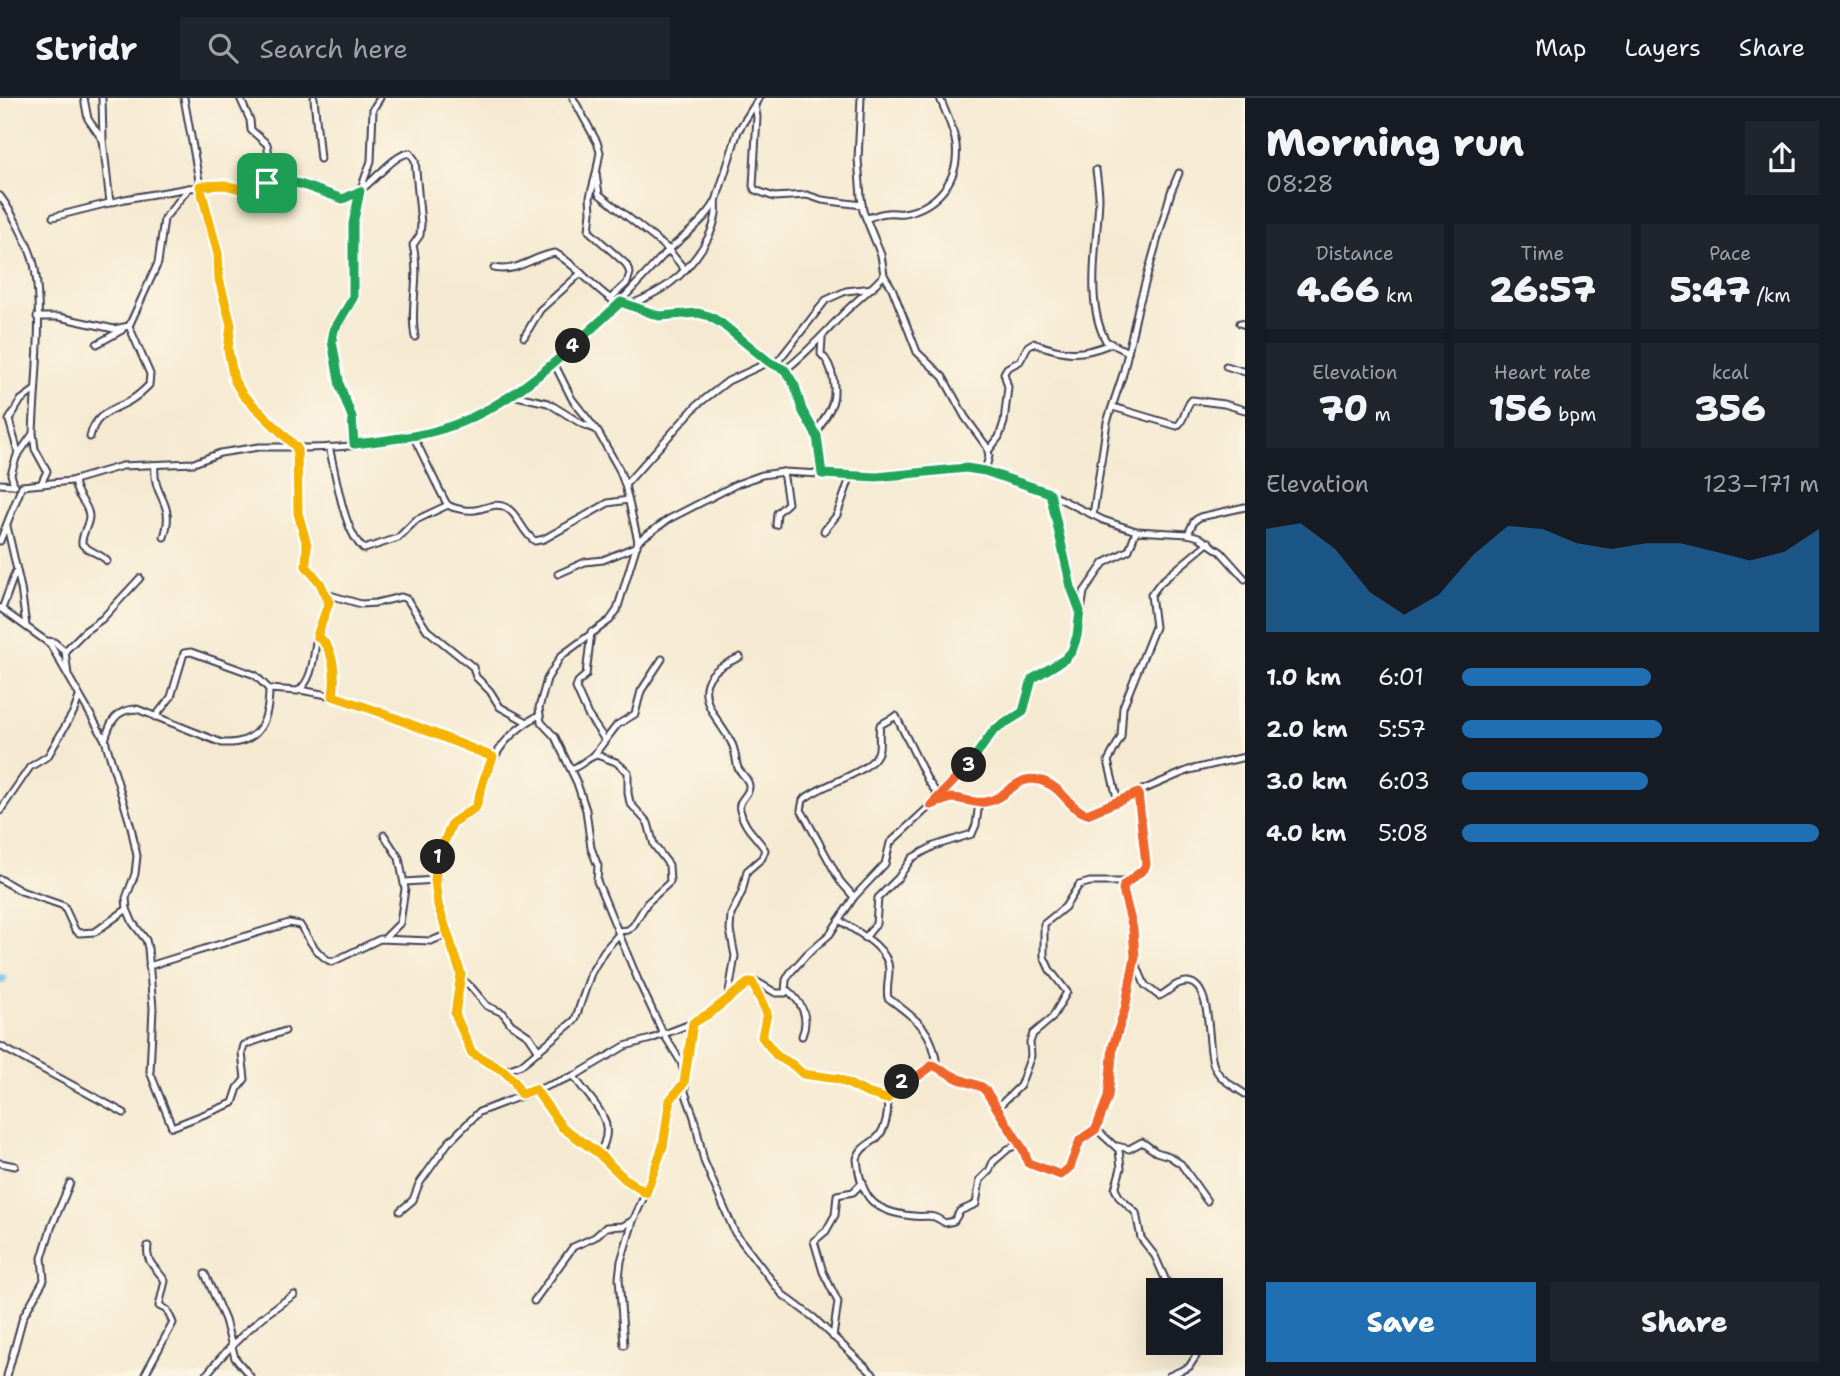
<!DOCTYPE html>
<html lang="en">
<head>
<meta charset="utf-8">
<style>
  body { margin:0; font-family:"Shantell Sans",sans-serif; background:#20242c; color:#f1f3f6; height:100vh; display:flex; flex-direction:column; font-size:26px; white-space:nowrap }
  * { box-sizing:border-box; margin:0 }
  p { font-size:23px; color:#9ea1a6 }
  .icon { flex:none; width:38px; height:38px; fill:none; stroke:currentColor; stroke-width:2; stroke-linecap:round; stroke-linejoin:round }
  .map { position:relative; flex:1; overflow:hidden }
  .side { display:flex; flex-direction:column; background:#171b24; width:595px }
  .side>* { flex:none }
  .tools { position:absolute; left:1146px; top:1180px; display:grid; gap:14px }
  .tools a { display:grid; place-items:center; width:77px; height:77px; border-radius:0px; background:#171b24; box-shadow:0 7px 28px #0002; font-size:35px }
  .pin { position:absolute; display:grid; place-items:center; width:60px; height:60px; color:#fff; margin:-30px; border-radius:14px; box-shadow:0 4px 10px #0006 }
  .km { position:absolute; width:35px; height:35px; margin:-18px; border-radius:50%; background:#222; color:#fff; font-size:19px; line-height:35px; text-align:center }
  .round { display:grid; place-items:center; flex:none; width:74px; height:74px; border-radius:0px; background:#20242c }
  .headline { display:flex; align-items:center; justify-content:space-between; height:119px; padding:0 21px }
  h1 { font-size:38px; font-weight:800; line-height:52px }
  .stats { display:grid; grid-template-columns:repeat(3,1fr); gap:10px; height:119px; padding:7px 21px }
  .stats div { display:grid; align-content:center; border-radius:0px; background:#20242c; text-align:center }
  .stats b { font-size:35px; font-weight:800 }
  .stats small { font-size:19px; font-weight:400 }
  .stats p { font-size:19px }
  .chart { height:196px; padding:14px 21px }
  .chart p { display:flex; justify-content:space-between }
  .chart svg { width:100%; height:126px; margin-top:7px; fill:#1f6fb2; opacity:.7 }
  .cta { display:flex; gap:14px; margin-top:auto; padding:14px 21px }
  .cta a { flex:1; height:80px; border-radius:0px; background:#1f6fb2; color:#fff; font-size:28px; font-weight:800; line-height:80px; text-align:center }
  .cta a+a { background:#20242c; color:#f1f3f6 }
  ul { padding:0 21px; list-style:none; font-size:23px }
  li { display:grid; grid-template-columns:112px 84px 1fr; align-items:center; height:52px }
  li i { height:18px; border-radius:9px; background:#1f6fb2 }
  header { display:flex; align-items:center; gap:42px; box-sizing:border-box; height:98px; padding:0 35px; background:#171b24; border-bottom:2px solid #363941 }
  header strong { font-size:33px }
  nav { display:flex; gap:38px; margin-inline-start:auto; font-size:24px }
  .search { width:490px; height:63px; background:#20242c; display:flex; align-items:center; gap:18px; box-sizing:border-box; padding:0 24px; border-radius:0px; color:#9ea1a6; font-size:26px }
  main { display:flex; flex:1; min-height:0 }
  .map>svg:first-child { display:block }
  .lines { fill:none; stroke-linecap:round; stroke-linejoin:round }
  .river { stroke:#6dbee9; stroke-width:10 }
  .minor-casing { stroke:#424052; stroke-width:9 }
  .minor { stroke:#fff; stroke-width:5 }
  .split-1-casing { stroke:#fff; stroke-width:14 }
  .split-2-casing { stroke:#fff; stroke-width:14 }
  .split-3-casing { stroke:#fff; stroke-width:14 }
  .split-4-casing { stroke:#fff; stroke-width:14 }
  .split-5-casing { stroke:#fff; stroke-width:14 }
  .split-1 { stroke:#f5b400; stroke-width:9 }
  .split-2 { stroke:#f5b400; stroke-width:9 }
  .split-3 { stroke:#f0652b; stroke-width:9 }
  .split-4 { stroke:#22a559; stroke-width:9 }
  .split-5 { stroke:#22a559; stroke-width:9 }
</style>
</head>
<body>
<header>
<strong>Stridr</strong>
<div class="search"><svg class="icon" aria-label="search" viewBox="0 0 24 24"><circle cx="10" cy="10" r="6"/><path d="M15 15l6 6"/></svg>Search here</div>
<nav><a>Map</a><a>Layers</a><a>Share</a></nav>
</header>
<main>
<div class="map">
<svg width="1245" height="1278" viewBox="0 0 1245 1278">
  <rect width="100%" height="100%" fill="#fcf5e5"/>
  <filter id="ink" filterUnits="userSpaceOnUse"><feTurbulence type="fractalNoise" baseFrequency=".0143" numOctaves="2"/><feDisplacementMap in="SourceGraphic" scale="14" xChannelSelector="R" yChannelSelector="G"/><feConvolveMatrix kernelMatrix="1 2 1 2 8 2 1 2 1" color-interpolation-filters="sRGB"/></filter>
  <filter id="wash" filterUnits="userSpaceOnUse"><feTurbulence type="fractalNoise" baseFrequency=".00686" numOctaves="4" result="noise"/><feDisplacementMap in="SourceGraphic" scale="28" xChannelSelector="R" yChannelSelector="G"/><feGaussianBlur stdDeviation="1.57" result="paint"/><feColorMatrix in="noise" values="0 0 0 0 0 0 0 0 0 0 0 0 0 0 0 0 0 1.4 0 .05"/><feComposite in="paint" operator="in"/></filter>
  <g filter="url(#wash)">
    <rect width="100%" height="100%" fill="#f5ead1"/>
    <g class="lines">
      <path class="river" d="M0,881h2"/>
    </g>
  </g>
  <g filter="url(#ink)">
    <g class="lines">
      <defs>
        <g id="minor">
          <path d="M84,0l4,21 14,20"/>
          <path d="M102,0l1,42 7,63"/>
          <path d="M184,0l16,88 18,68 1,25 12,46 -3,24 3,24 12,22 51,52 11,1c42,0 96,-6 136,-19 87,-29 156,-101 216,-167 18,-21 45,-36 59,-61l22,-70 21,-33"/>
          <path d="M240,0l10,22 1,10 16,14 7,37"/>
          <path d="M314,0l6,61"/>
          <path d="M573,0l24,44 3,10 -4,22 3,20 69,55 17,21"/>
          <path d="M861,0l-3,61 3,38 2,14 18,44 3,20 8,13 25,64 26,25 22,40 22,30 2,9 -4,15"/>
          <path d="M755,7l2,12 -4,69 2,4 19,7 33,-2 15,5 40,5"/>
          <path d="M1096,72c1,9 3,19 3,28 -1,43 -15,104 7,143l22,11"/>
          <path d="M596,76l-6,23 1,15 -2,19 37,33 4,9 -3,10 -15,14 2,11"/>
          <path d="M0,98c12,16 32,54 35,73 8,49 0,114 -2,164l2,16 12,22 -6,13"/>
          <path d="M53,119l72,-18 64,-11 36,-3 23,6 26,-10 39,6 30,12c27,-7 46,-44 67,-46l5,7 6,64 -1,11 -7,10c8,34 -4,60 2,92"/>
          <path d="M866,120c7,-1 15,-5 21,-5 6,-1 11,1 17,0 33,-6 56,-34 52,-68 -2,-17 -10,-31 -16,-47"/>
          <path d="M494,170c24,5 39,-12 61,-15 21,12 36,32 56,46"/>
          <path d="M621,204l38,14 39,-3 10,3 23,15 38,31 16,8 10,16 7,24 15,26 5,38"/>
          <path d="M630,207c13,-6 27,-12 39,-21 23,-17 51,-53 47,-83"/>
          <path d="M37,219h22l55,12 15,-3 29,-63 6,-44 25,-31"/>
          <path d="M1240,225l5,2"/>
          <path d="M524,239l16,-27 41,-37"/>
          <path d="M97,246l25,-14"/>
          <path d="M554,265l18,36 26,33 21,37 6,16 13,56 -21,69 -7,10 -49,36 -14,23 -8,29 2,14 14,15 22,46 9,27 5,38 7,18 -1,15 41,99 25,53 18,29 4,14v16l9,25 10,44 31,72 47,61 32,24 61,58"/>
          <path d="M775,267l51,-65 20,-9 27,-3"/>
          <path d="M1226,268l19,6"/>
          <path d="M785,272c21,-16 37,-34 55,-53 14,-15 30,-26 44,-42"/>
          <path d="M512,297l36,8 34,21 13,5"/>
          <path d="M1113,309l64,19c9,-6 7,-19 15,-26l32,4 21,6"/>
          <path d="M817,337c3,-11 8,-16 13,-26 8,-16 4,-43 -9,-55l1,-16"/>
          <path d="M413,338c6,10 31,66 35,69 6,4 20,6 27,5 10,-1 21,-9 32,-2 12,7 15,25 28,33l9,-2 64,-36 20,-3"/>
          <path d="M90,339c5,-22 18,-25 36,-34 8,-4 17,-12 23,-18l1,-11 -21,-48"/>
          <path d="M354,346l-2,-27 -14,-38 -6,-42 21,-39v-74l7,-33 11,-30 2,-52 7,-11"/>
          <path d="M329,349c7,26 14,85 35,102l34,-11 18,-18 32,-15"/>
          <path d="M989,352l10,-13 5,-15 4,-35 -4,-14 3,-5 13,-7 8,-15 5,-3c31,11 46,14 77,1"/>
          <path d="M18,357l14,-20"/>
          <path d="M155,367c-3,34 21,35 9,72"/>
          <path d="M74,382c2,19 14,22 15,36 0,10 -8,18 -7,28 7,8 18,9 25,17"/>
          <path d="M0,386l15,1"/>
          <path d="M14,387l-3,-11 7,-22 -9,-32 12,-20 14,-10"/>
          <path d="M625,387l72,-80 31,-24 41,-19"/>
          <path d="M1050,395l21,94 8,21"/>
          <path d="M1093,417l14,-93 16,-48 15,-66 33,-116 8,-19"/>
          <path d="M776,427l1,-12 11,-10 -5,-31"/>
          <path d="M7,428l14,62 5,38"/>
          <path d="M824,433l13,-16 14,-40"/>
          <path d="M1188,436l6,-13 6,-4 45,-10"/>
          <path d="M0,443l22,-55 49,-5 51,-15 72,-3 26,-10 39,-6h34"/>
          <path d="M638,443l31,-22 68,-35 25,-9 21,-3 94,5 89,-9 19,3 49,15 69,34 33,11 52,3 11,3 22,15 24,27"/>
          <path d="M558,476l27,-12 18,-2 34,-14"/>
          <path d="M326,496l35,10 15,-1 25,-6 6,2 20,31 46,37 3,10 14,14 10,16 27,15"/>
          <path d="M0,510l50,36 55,96 26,87 6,29 -2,18 -9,24 1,11 6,14 13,17 2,8 5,60 -3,64 22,55 61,-24 5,-15 7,-9 -3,-26 2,-8 41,-14"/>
          <path d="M2,511l13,-36"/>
          <path d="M591,534l-5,43 -8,7 -2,6 12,27 17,25"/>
          <path d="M317,538c18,12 19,40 16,60"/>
          <path d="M47,543l7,1 11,9 3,24"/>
          <path d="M65,553l20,-20 17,-12 38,-41"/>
          <path d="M300,592l33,6 36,12 124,49"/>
          <path d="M155,619l16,-20 13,-44 7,-1 64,23 14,14 29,2c16,-12 15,-36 19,-54 2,-12 7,-22 12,-33l-9,-21 -14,-17 1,-21 -9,-32 -1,-65"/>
          <path d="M105,642c5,-18 11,-31 32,-31l85,34c37,2 47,-22 47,-54"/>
          <path d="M594,657l23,-30 18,-11 6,-23 21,-32"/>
          <path d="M571,671c11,-3 16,-12 26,-14l19,7 12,10v21l2,10 18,20 6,22 15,20 1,17 -23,21 -14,23 -5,4 -10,1"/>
          <path d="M933,704l32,-32 29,-40 27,-16 11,-35 33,-20 7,-8 5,-15 7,-44 20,-29 25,-13 7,-19"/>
          <path d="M1118,704l-10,-41 13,-24 2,-30 32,-80 -4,-32 9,-12 49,-41"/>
          <path d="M0,713l30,-44 18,-11 26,-45 5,-14"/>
          <path d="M384,737l15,23 6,31 -5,34 -15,15"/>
          <path d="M0,781l21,12 43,15 11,24 4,3 16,-1 32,-23"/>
          <path d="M405,784l30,-2"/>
          <path d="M854,799l-14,-16 -36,-66 -3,-5 2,-10c19,-17 65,-25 75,-47 3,-8 0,-19 2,-28l16,-9 32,65 11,15"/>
          <path d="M839,822c18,12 50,27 50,50 0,10 -3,19 -1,28 28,21 45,31 49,68"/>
          <path d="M865,840l11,-14 2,-26 20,-20 14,-20 22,-12 38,-12 4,-9 3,-22"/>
          <path d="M1136,866l9,21 14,11c10,-4 17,-15 29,-14 26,3 18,66 26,84 6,14 19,20 31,28"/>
          <path d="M149,868l140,-43 11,2c8,13 17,31 32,37l48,-23 51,2 15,-6"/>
          <path d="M461,880l10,9 16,19 16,7 8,11 18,12 10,15"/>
          <path d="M752,884l15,31 -5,24 15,19 16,8 10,10 36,5 28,14 20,6 16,-18 15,-5 11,-10 6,-1 51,26 20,29 24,44 34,10 11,-17 2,-14c7,-8 18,-11 23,-21 11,-24 8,-50 13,-75 7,-30 22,-62 22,-94 -1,-24 -10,-42 -12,-63 2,-13 18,-14 23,-26l-8,-71"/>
          <path d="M786,891c15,12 24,28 16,47"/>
          <path d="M728,900l7,-42 -5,-26 1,-15 11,-23 5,-21 15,-13 3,-8c-8,-14 -21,-21 -25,-40 -3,-10 10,-15 9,-24 0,-7 -8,-12 -11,-18 -3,-9 -2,-18 -7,-26 -8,-16 -31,-39 -24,-59 5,-14 20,-20 33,-26"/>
          <path d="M0,948l124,67"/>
          <path d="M685,972l8,-47"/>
          <path d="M504,973l17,-6 54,-45 16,-47 13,-22 15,-17"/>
          <path d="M574,978c15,25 47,44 25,77"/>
          <path d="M535,991l27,38 37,26 26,26 21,14"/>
          <path d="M521,996l-10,-18 -13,-9 -24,-12 -5,-8 -14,-33 5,-44 -22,-65 -2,-33 6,-28 10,-21 24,-16c15,-44 19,-67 63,-92"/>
          <path d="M887,1001c2,12 -1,30 -10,39 -8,7 -17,9 -20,21 4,39 16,53 56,57 16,2 16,-4 32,7l9,-2 6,-10 16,-7 4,-24 9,-9 4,-9 15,-13 11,-5"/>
          <path d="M998,1009l22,-21 11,-30 -1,-14 3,-8 19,-16 15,-26 -17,-22 -6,-13v-33l21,-17 14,-22 11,-3h37"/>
          <path d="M1096,1031l23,21 2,18 -6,21 5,9 16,15 5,25 14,18 15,34"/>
          <path d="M1117,1048l12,3 13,-7 14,10 13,4 12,8 26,37"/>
          <path d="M0,1065l15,3"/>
          <path d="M400,1113l13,-11 6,-16 29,-41 31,-31 97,-37 49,-29 26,-7 42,-16 18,-10 37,-30 9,-1 19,11h9l1,-13 4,-7 17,-19 23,-20 24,-37 31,-33 5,-21 41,-38 21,-7 19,4h15l13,-5 18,-15 11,-3 22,5 25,24 12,6 102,-44 56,-13"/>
          <path d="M205,1176l20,46 10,38 15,18"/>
          <path d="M534,1203l39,-54 22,-10 11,-10 17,-1 9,-5"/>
          <path d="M833,1239l5,-35 -15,-30 -9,-31 12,-10 9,-16 2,-20 16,-3 10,-10"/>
          <path d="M624,1247l-5,-67 2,-17 12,-40 18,-40 12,-35 7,-46 14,-17"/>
          <path d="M7,1278l16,-59 21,-37 -2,-22 9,-30 19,-45"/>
          <path d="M144,1278l29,-53 -6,-13 -8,-4 6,-25c-8,-13 -20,-18 -17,-35"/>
          <path d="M205,1278c26,-32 53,-59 89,-81"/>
          <path d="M1169,1278l20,-9 16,-25"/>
        </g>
      </defs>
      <use href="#minor" class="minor-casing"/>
      <use href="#minor" class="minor"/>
    </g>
  </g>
  <g class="lines" filter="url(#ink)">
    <defs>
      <path id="split-1" d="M267,85l-19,8 -23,-6 -25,1 18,68 1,25 12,46 -3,24 6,31 9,15 54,53 1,65 9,32 -1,21 14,17 9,19 -12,34c18,12 19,40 16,60l47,16 113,45 -9,22 -8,28 -24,16 -14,34"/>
      <path id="split-2" d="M438,759l-3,23 3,25 23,69 -6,40 17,39 32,18 10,10 7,13 14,-5 27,38 36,26 27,26 21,14 17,-47 7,-46 14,-17 9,-60 17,-10 38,-30 4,-1 15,31 -5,24 15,19 16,9 10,9 36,5 28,14 20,6 15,-17"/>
      <path id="split-3" d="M902,984l16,-6 15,-11 26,14 23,8 4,4 38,60 4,12 33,12 9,-8 10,-27 16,-11 12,-32 5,-51 12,-37 10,-52 -2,-28 -10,-39 1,-5 20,-16 2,-5 -8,-71 -51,21c-17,-5 -23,-23 -38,-30 -32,-16 -38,14 -64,18 -12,2 -22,-4 -33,-4 -6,1 -14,5 -21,7l38,-40"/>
      <path id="split-4" d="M573,248l48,-44 38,14 39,-3 11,3 12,7 48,39 16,8 10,16 7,24 15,26 5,38 55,3 89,-9 19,3 65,22 21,94 9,24 -3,25 -5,15 -7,8 -33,20 -9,33 -29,18 -25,35"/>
      <path id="split-5" d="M267,85l15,-2 18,3 43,15 17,-8 -7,33v74l-19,32 -2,11 8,45 12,31 2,27c27,-3 55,-6 81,-13 53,-14 98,-49 138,-85"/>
    </defs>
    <use href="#split-1" class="split-1-casing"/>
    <use href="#split-2" class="split-2-casing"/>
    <use href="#split-3" class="split-3-casing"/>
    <use href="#split-4" class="split-4-casing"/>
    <use href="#split-5" class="split-5-casing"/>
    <use href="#split-1" class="split-1"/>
    <use href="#split-2" class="split-2"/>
    <use href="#split-3" class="split-3"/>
    <use href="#split-4" class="split-4"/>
    <use href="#split-5" class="split-5"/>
  </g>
</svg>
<div class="tools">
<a><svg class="icon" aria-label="layers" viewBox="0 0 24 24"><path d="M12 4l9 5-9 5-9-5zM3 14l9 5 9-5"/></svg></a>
</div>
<div class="pin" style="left:267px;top:85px;background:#1e9e55"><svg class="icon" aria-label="arrive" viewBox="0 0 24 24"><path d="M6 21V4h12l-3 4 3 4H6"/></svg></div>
<b class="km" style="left:438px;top:759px">1</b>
<b class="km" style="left:902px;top:984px">2</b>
<b class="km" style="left:969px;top:667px">3</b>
<b class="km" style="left:573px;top:248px">4</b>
</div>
<section class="side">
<div class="headline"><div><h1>Morning run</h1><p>08:28</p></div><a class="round"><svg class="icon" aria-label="share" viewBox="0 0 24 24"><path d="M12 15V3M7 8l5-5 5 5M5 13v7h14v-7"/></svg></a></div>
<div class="stats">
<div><p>Distance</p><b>4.66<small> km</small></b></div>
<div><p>Time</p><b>26:57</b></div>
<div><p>Pace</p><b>5:47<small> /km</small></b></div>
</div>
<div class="stats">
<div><p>Elevation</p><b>70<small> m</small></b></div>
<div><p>Heart rate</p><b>156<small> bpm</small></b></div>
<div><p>kcal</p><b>356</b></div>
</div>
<div class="chart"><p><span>Elevation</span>123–171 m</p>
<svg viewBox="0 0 160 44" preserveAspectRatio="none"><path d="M0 44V8L10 6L20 15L30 30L40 38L50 31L60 17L70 7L80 8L90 13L100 15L110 13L120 13L130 16L140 19L150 16L160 8V44z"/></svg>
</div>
<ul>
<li><b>1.0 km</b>6:01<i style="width:53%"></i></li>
<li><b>2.0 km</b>5:57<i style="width:56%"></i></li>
<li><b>3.0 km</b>6:03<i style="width:52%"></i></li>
<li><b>4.0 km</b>5:08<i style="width:100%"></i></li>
</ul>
<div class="cta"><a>Save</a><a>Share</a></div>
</section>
</main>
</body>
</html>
